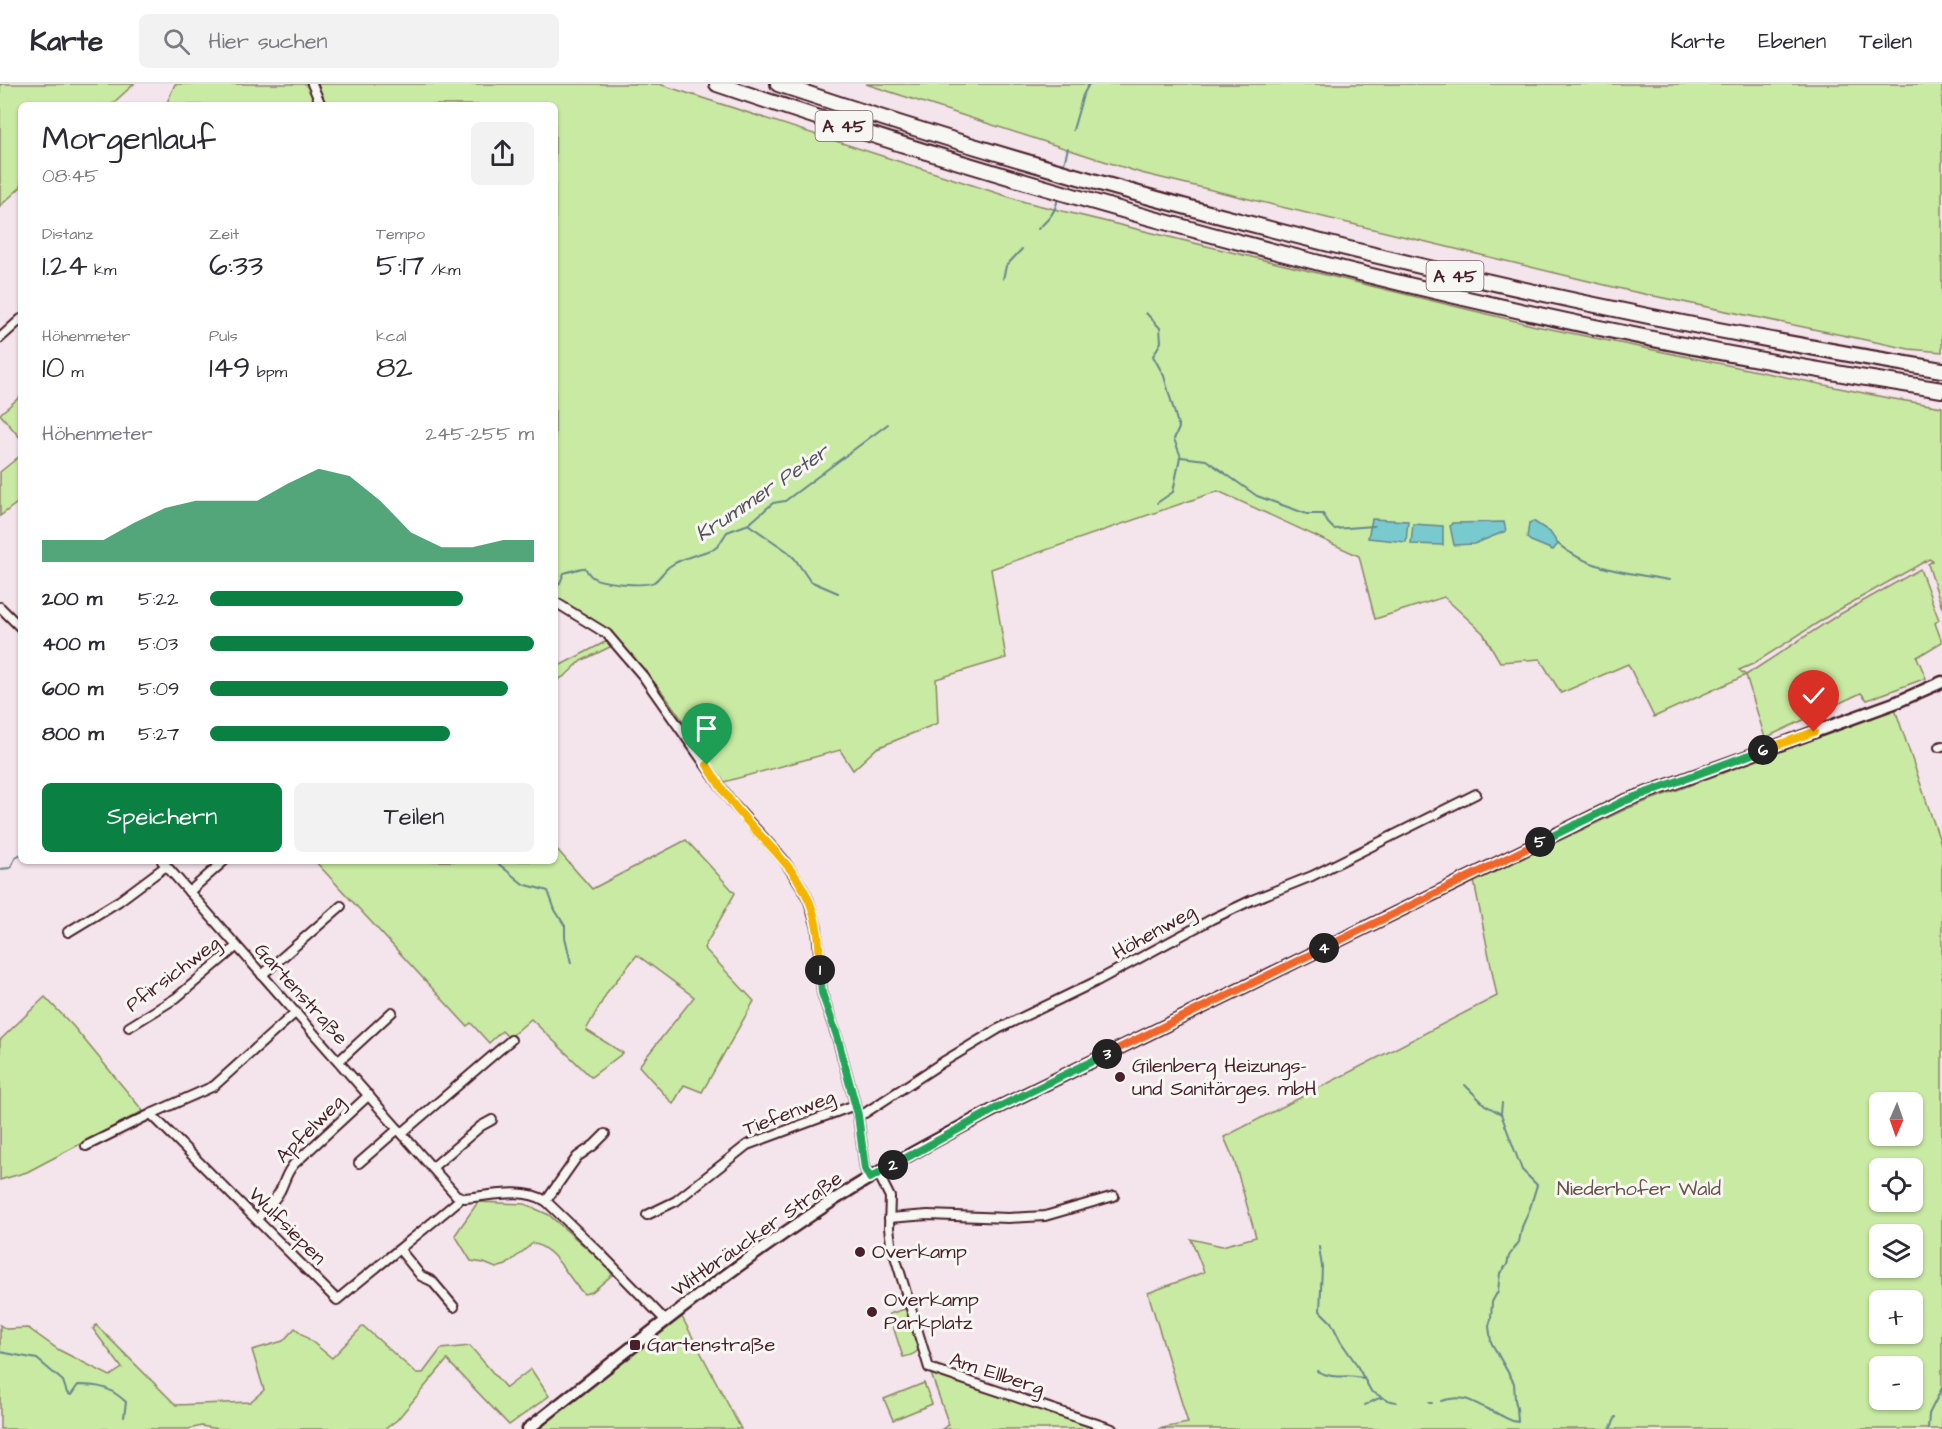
<!DOCTYPE html>
<html lang="de">
<head>
<meta charset="utf-8">
<style>
  body { margin:0; font-family:"Architects Daughter",sans-serif; background:#f2f2f3; color:#2b2b33; height:100vh; display:flex; flex-direction:column; font-size:22px; white-space:nowrap }
  * { box-sizing:border-box; margin:0 }
  p { font-size:20px; color:#7c7c81 }
  .icon { flex:none; width:33px; height:33px; fill:none; stroke:currentColor; stroke-width:2; stroke-linecap:round; stroke-linejoin:round }
  .map { position:relative; flex:1; overflow:hidden }
  .side { position:absolute; left:18px; top:18px; width:540px; height:762px; display:flex; flex-direction:column; background:#fff; border-radius:9px; box-shadow:0 2px 4px #0004 }
  .side>* { flex:none }
  .needle { width:39px; rotate:182deg }
  .controls { position:absolute; left:1869px; top:1008px; display:grid; gap:12px }
  .controls a { display:grid; place-items:center; width:54px; height:54px; border-radius:9px; background:#fff; box-shadow:0 2px 4px #0004; font-size:30px }
  .pin { position:absolute; display:grid; place-items:center; width:51px; height:51px; color:#fff; margin:-62px -26px; border-radius:50% 50% 50% 0; rotate:-45deg; box-shadow:0 0 6px #0007 }
  .pin .icon { rotate:45deg }
  .km { position:absolute; width:30px; height:30px; margin:-15px; border-radius:50%; background:#222; color:#fff; font-size:16px; line-height:30px; text-align:center }
  .round { display:grid; place-items:center; flex:none; width:63px; height:63px; border-radius:9px; background:#f2f2f3 }
  .overview { display:flex; align-items:center; justify-content:space-between; height:102px; padding:0 24px }
  h1 { font-size:33px; font-weight:600; line-height:45px }
  .metrics { display:grid; grid-template-columns:repeat(3,1fr); gap:9px; height:102px; padding:6px 24px }
  .metrics div { display:grid; align-content:center }
  .metrics b { font-size:30px; font-weight:600 }
  .metrics small { font-size:16px; font-weight:400 }
  .metrics p { font-size:16px }
  .chart { height:168px; padding:12px 24px }
  .chart p { display:flex; justify-content:space-between }
  .chart svg { width:100%; height:108px; margin-top:6px; fill:#0b8043; opacity:.7 }
  .button { display:flex; gap:12px; margin-top:auto; padding:12px 24px }
  .button a { flex:1; height:69px; border-radius:9px; background:#0b8043; color:#fff; font-size:24px; font-weight:600; line-height:69px; text-align:center }
  .button a+a { background:#f2f2f3; color:#2b2b33 }
  ul { padding:0 24px; list-style:none; font-size:20px }
  li { display:grid; grid-template-columns:96px 72px 1fr; align-items:center; height:45px }
  li i { height:15px; border-radius:8px; background:#0b8043 }
  header { display:flex; align-items:center; gap:36px; box-sizing:border-box; height:84px; padding:0 30px; background:#fff; border-bottom:2px solid #e1e1e2 }
  header strong { font-size:28px }
  nav { display:flex; gap:33px; margin-inline-start:auto; font-size:21px }
  .search { width:420px; height:54px; background:#f2f2f3; display:flex; align-items:center; gap:15px; box-sizing:border-box; padding:0 21px; border-radius:9px; color:#7c7c81; font-size:22px }
  .map>svg:first-child { display:block }
  .green { fill:#c9eaa2; stroke:#8a8466; stroke-width:1.5; fill-rule:evenodd }
  .water { fill:#79cacf; stroke:#66868d; stroke-width:1.5 }
  .lines { fill:none; stroke-linecap:round; stroke-linejoin:round }
  .stream { stroke:#66868d; stroke-width:2 }
  .street-casing { stroke:#4a1f2b; stroke-width:12 }
  .secondary-casing { stroke:#4a1f2b; stroke-width:15 }
  .highway-casing { stroke:#4a1f2b; stroke-width:18 }
  .street { stroke:#f6f6f2; stroke-width:8 }
  .secondary { stroke:#f6f6f2; stroke-width:10 }
  .highway { stroke:#f6f6f2; stroke-width:14 }
  .split-1-casing { stroke:#fff; stroke-width:12 }
  .split-2-casing { stroke:#fff; stroke-width:12 }
  .split-3-casing { stroke:#fff; stroke-width:12 }
  .split-4-casing { stroke:#fff; stroke-width:12 }
  .split-5-casing { stroke:#fff; stroke-width:12 }
  .split-6-casing { stroke:#fff; stroke-width:12 }
  .split-7-casing { stroke:#fff; stroke-width:12 }
  .split-1 { stroke:#f5b400; stroke-width:8 }
  .split-2 { stroke:#22a559; stroke-width:8 }
  .split-3 { stroke:#22a559; stroke-width:8 }
  .split-4 { stroke:#f0652b; stroke-width:8 }
  .split-5 { stroke:#f0652b; stroke-width:8 }
  .split-6 { stroke:#22a559; stroke-width:8 }
  .split-7 { stroke:#f5b400; stroke-width:8 }
  .poi-dot { fill:#4a1f2b; stroke:#f6f6f2; stroke-width:2 }
  .labels { text-anchor:middle; dominant-baseline:central; stroke-width:6; stroke-linejoin:round; paint-order:stroke }
  .shield { fill:#f6f6f2; stroke:#7e6067; stroke-width:1.5 }
  .shield-label { font-size:18px; font-weight:bold; fill:#4a1f2b }
  .street-label { font-size:20px; fill:#4a1f2b; stroke:#f6f6f2 }
  .poi-label { font-size:20px; fill:#4a1f2b; stroke:#f6f6f2; text-anchor:start }
  .park-label { font-size:20px; fill:#6a5249; stroke:#f6f6f2 }
  .water-label { font-size:21px; font-style:italic; fill:#58525c; stroke:#f6f6f2 }
</style>
</head>
<body>
<header>
<strong>Karte</strong>
<div class="search"><svg class="icon" aria-label="search" viewBox="0 0 24 24"><circle cx="10" cy="10" r="6"/><path d="M15 15l6 6"/></svg>Hier suchen</div>
<nav><a>Karte</a><a>Ebenen</a><a>Teilen</a></nav>
</header>
<div class="map">
<svg width="1942" height="1345" viewBox="0 0 1942 1345">
  <rect width="100%" height="100%" fill="#f4e4eb"/>
  <filter id="ink" filterUnits="userSpaceOnUse"><feTurbulence type="fractalNoise" baseFrequency=".0167" numOctaves="2"/><feDisplacementMap in="SourceGraphic" scale="12" xChannelSelector="R" yChannelSelector="G"/><feConvolveMatrix kernelMatrix="1 2 1 2 8 2 1 2 1" color-interpolation-filters="sRGB"/></filter>
  <g filter="url(#ink)">
    <g class="green">
      <path d="M0,0h134l-23,21h-90v82l-21,19z"/>
      <path d="M175,0h484l366,118 511,124 352,72 54,9v201l-14,-44 5,-3 -4,-2 -96,54 -80,51 -14,6 7,5 89,-58 85,-48 19,51 -4,3 7,19 -25,15 9,21 -59,22 -6,-7 -96,45 -19,-63 -92,42 -26,-53 -67,29 -21,-34 -40,3 -17,-29 -39,-36 -69,22 -16,-63 -141,-65 -227,78 15,89 -70,21 2,44 -61,25 -24,22 -13,-20 -116,32c-35,-52 -68,-107 -115,-148 -16,-14 -37,-24 -54,-35v-494h-389z"/>
      <path d="M866,0h1076v268l-33,-3 -279,-58 -489,-118z"/>
      <path d="M21,312v43l-21,-25z"/>
      <path d="M21,371v45l-21,16v-44z"/>
      <path d="M607,557l5,5 -31,15 -16,15 -10,5v-13z"/>
      <path d="M1895,625l47,138v582h-784l30,-6 -40,-130 56,-21 -13,-33 31,7 34,-9 -22,-77 -10,-23 273,-141 -23,-115 152,-72zM1880,1018h32v34h-32zM1880,1084h32v34h-32zM1880,1150h32v34h-32zM1880,1216h32v34h-32zM1880,1282h32v34h-32z"/>
      <path d="M686,756l49,53 -31,55 50,53 -52,91 -18,-7 -11,19 -34,-38 55,-69 -57,-42 -29,36 -22,39 37,23 -32,24 -60,-58 -22,19 -7,-7 -13,12 -18,-20 -4,3 -152,-165h240v-14l37,42z"/>
      <path d="M45,913l28,29 70,85 -116,61 -27,8v-140z"/>
      <path d="M478,1118l47,2 24,11 59,52 4,8 -20,17 -8,2c-18,-17 -25,-43 -51,-51l-27,22 -10,3 -12,-5 -13,-2 -16,-26z"/>
      <path d="M900,1209l4,1 16,53c-3,7 -9,9 -17,10l-14,-43 16,-5z"/>
      <path d="M682,1233l59,112h-203z"/>
      <path d="M0,1241l6,4 22,-1 31,22 51,26 12,-8 -29,-39 3,-4 80,80 74,-3 14,-12 -12,-40 31,-9 12,-13 37,30 31,-32 53,47h7l18,-24 29,-3 36,42 25,-19 18,27 -40,29 -62,-65 -50,60 -12,9h-167l-17,-3 -12,3h-189z"/>
      <path d="M929,1284l183,61h-170l7,-4z"/>
      <path d="M924,1299l8,21 -39,16 -9,-21z"/>
    </g>
    <g class="water">
      <path d="M1372,435l36,2 -2,21 -38,-4z"/>
      <path d="M1533,437l17,11 8,12 -5,6 -22,-9 -4,-3 2,-15z"/>
      <path d="M1504,438l2,9 -32,13 -20,1 -4,-19 2,-3z"/>
      <path d="M1413,440l30,2v19l-32,-1z"/>
    </g>
    <g class="lines">
      <g class="stream">
        <path d="M1073,46l10,-35 6,-11"/>
        <path d="M1063,84l5,-20"/>
        <path d="M1038,145c11,-10 18,-17 20,-32"/>
        <path d="M1003,195l3,-13 16,-17"/>
        <path d="M1146,229l14,15 1,14 -8,14 11,20 15,52 -5,11 7,18 25,3 51,36 50,18h16l5,9 6,6 40,-3"/>
        <path d="M1157,419l16,-11 7,-35"/>
        <path d="M749,441l38,26 8,8 15,22 28,12"/>
        <path d="M1558,460c31,26 72,29 111,36"/>
        <path d="M555,501l5,-2 4,-10 18,-5h3c3,4 4,8 9,10 9,5 51,9 60,4 6,-4 10,-12 16,-16 13,-9 30,-12 44,-17l4,-3 9,-14 22,-8 24,-21 12,-2 103,-77"/>
        <path d="M495,777l28,23 25,7 7,19 10,16v11l6,26"/>
        <path d="M0,785l10,-1 6,-11 5,-3"/>
        <path d="M1501,1029l1,-10"/>
        <path d="M1319,1163l3,20 -2,44 11,11 10,20 14,20 16,29 16,9 9,2"/>
        <path d="M0,1268l37,7 26,22 4,12 4,2 7,-10c21,0 32,2 48,17l-2,15"/>
        <path d="M1317,1287c20,11 30,1 46,8"/>
        <path d="M1441,1317c21,-6 27,-2 46,8 4,2 9,3 13,6 7,3 9,6 18,7l-1,-14 -2,-8 -1,-17 -23,-41 -2,-16 2,-7 1,-17 6,-11 2,-18 7,-8 2,-9 10,-14 3,-15 8,-19 7,-23 -15,-15 -21,-56 -16,-9 -20,-20"/>
        <path d="M1429,1319h3"/>
        <path d="M1365,1321c6,-2 11,-7 16,-7"/>
        <path d="M1610,1345l6,-12"/>
        <path d="M1928,1345l1,-15 13,-26"/>
      </g>
      <defs>
        <g id="street">
          <path d="M312,0l9,21"/>
          <path d="M0,254l21,-19"/>
          <path d="M555,518l52,32 36,42 90,128 50,55 19,28 7,14 8,27 5,65 15,44 21,78 7,54 5,8"/>
          <path d="M0,523l21,21"/>
          <path d="M1939,663l3,-1"/>
          <path d="M162,777l294,334 8,3c26,-2 59,-11 82,3l54,52 66,68"/>
          <path d="M189,808l35,-31"/>
          <path d="M68,848l51,-31 47,-35"/>
          <path d="M262,891l79,-69"/>
          <path d="M129,943l47,-29 60,-51"/>
          <path d="M339,977l53,-49"/>
          <path d="M151,1030l186,186c40,-34 81,-65 121,-99l2,-4"/>
          <path d="M858,1031l7,-2 78,-51 55,-33 97,-47 117,-63 40,-19 60,-24 164,-82"/>
          <path d="M402,1049l109,-93"/>
          <path d="M86,1062l65,-32 63,-28 82,-74"/>
          <path d="M359,1079l39,-34"/>
          <path d="M433,1083l48,-41 11,-6"/>
          <path d="M878,1089l12,24 -1,31 2,15 38,125 183,61"/>
          <path d="M546,1117l31,-44 17,-12 11,-11"/>
          <path d="M647,1131l29,-14 71,-56 108,-40"/>
          <path d="M889,1134l39,-3 80,3 37,-2 69,-20"/>
          <path d="M257,1135c8,-9 17,-17 23,-28 5,-10 6,-18 14,-27l75,-69"/>
          <path d="M400,1166l21,26 11,5 22,26"/>
        </g>
        <path id="secondary" d="M528,1345c94,-74 187,-150 286,-216 59,-40 122,-73 185,-106l625,-306 273,-99 45,-20"/>
        <g id="highway">
          <path d="M717,0c399,135 808,243 1225,306"/>
          <path d="M778,0c381,127 768,221 1164,286"/>
        </g>
      </defs>
      <use href="#street" class="street-casing"/>
      <use href="#secondary" class="secondary-casing"/>
      <use href="#highway" class="highway-casing"/>
      <use href="#street" class="street"/>
      <use href="#secondary" class="secondary"/>
      <use href="#highway" class="highway"/>
    </g>
  </g>
  <g class="lines" filter="url(#ink)">
    <defs>
      <path id="split-1" d="M707,681c8,13 16,26 25,38 32,42 76,69 85,125 3,14 2,28 3,42"/>
      <path id="split-2" d="M820,886l2,23 15,43 14,53 7,26 7,54 5,9 23,-13"/>
      <path id="split-3" d="M893,1081l106,-58 108,-53"/>
      <path id="split-4" d="M1107,970l217,-106"/>
      <path id="split-5" d="M1324,864l216,-106"/>
      <path id="split-6" d="M1540,758l84,-41 139,-51"/>
      <path id="split-7" d="M1763,666l51,-18"/>
    </defs>
    <use href="#split-1" class="split-1-casing"/>
    <use href="#split-2" class="split-2-casing"/>
    <use href="#split-3" class="split-3-casing"/>
    <use href="#split-4" class="split-4-casing"/>
    <use href="#split-5" class="split-5-casing"/>
    <use href="#split-6" class="split-6-casing"/>
    <use href="#split-7" class="split-7-casing"/>
    <use href="#split-1" class="split-1"/>
    <use href="#split-2" class="split-2"/>
    <use href="#split-3" class="split-3"/>
    <use href="#split-4" class="split-4"/>
    <use href="#split-5" class="split-5"/>
    <use href="#split-6" class="split-6"/>
    <use href="#split-7" class="split-7"/>
  </g>
  <g class="poi-dot">
    <circle cx="1120" cy="993" r="6"/>
    <circle cx="860" cy="1168" r="6"/>
    <circle cx="872" cy="1228" r="6"/>
    <rect x="629" y="1255" width="12" height="12" rx="3"/>
  </g>
  <g class="labels">
    <g class="shield">
      <rect x="815.5" y="27" width="57" height="30" rx="4.5"/>
      <rect x="1426.5" y="177" width="57" height="30" rx="4.5"/>
    </g>
    <g class="shield-label">
      <text x="844" y="42">A 45</text>
      <text x="1455" y="192">A 45</text>
    </g>
    <g class="street-label">
      <text transform="translate(1154 848) rotate(-29)">Höhenweg</text>
      <text transform="translate(173 890) rotate(-37)">Pfirsichweg</text>
      <text transform="translate(301 910) rotate(48)">Gartenstraße</text>
      <text transform="translate(789 1029) rotate(-21)">Tiefenweg</text>
      <text transform="translate(310 1045) rotate(-45)">Apfelweg</text>
      <text transform="translate(287 1142) rotate(45)">Wulfsiepen</text>
      <text transform="translate(757 1150) rotate(-35)">Wittbräucker Straße</text>
      <text transform="translate(997 1290) rotate(18)">Am Ellberg</text>
    </g>
    <g class="poi-label">
      <text x="1132" y="982">Gilenberg Heizungs-<tspan x="1132" dy="23">und Sanitärges. mbH</tspan></text>
      <text x="872" y="1168">Overkamp</text>
      <text x="884" y="1216">Overkamp<tspan x="884" dy="23">Parkplatz</tspan></text>
      <text x="647" y="1261">Gartenstraße</text>
    </g>
    <g class="park-label">
      <text x="1639" y="1105">Niederhofer Wald</text>
    </g>
    <g class="water-label">
      <text transform="translate(762 409) rotate(-34)">Krummer Peter</text>
    </g>
  </g>
</svg>
<div class="controls">
<a><svg class="needle" viewBox="-14 -14 28 28"><path d="M0-13l5 13h-10z" fill="#e53935"/><path d="M0 13l5-13h-10z" fill="#7c7c81"/></svg></a>
<a><svg class="icon" aria-label="locate" viewBox="0 0 24 24"><circle cx="12" cy="12" r="6"/><path d="M12 2v4M12 18v4M2 12h4M18 12h4"/></svg></a>
<a><svg class="icon" aria-label="layers" viewBox="0 0 24 24"><path d="M12 4l9 5-9 5-9-5zM3 14l9 5 9-5"/></svg></a>
<a>+</a>
<a>−</a>
</div>
<div class="pin" style="left:707px;top:681px;background:#1e9e55"><svg class="icon" aria-label="arrive" viewBox="0 0 24 24"><path d="M6 21V4h12l-3 4 3 4H6"/></svg></div>
<div class="pin" style="left:1814px;top:648px;background:#d93025"><svg class="icon" aria-label="check" viewBox="0 0 24 24"><path d="M5 12l5 5 9-10"/></svg></div>
<b class="km" style="left:820px;top:886px">1</b>
<b class="km" style="left:893px;top:1081px">2</b>
<b class="km" style="left:1107px;top:970px">3</b>
<b class="km" style="left:1324px;top:864px">4</b>
<b class="km" style="left:1540px;top:758px">5</b>
<b class="km" style="left:1763px;top:666px">6</b>
<section class="side">
<div class="overview"><div><h1>Morgenlauf</h1><p>08:45</p></div><a class="round"><svg class="icon" aria-label="share" viewBox="0 0 24 24"><path d="M12 15V3M7 8l5-5 5 5M5 13v7h14v-7"/></svg></a></div>
<div class="metrics">
<div><p>Distanz</p><b>1.24<small> km</small></b></div>
<div><p>Zeit</p><b>6:33</b></div>
<div><p>Tempo</p><b>5:17<small> /km</small></b></div>
</div>
<div class="metrics">
<div><p>Höhenmeter</p><b>10<small> m</small></b></div>
<div><p>Puls</p><b>149<small> bpm</small></b></div>
<div><p>kcal</p><b>82</b></div>
</div>
<div class="chart"><p><span>Höhenmeter</span>245–255 m</p>
<svg viewBox="0 0 160 44" preserveAspectRatio="none"><path d="M0 44V35L10 35L20 35L30 28L40 22L50 19L60 19L70 19L80 12L90 6L100 9L110 19L120 32L130 38L140 38L150 35L160 35V44z"/></svg>
</div>
<ul>
<li><b>200 m</b>5:22<i style="width:78%"></i></li>
<li><b>400 m</b>5:03<i style="width:100%"></i></li>
<li><b>600 m</b>5:09<i style="width:92%"></i></li>
<li><b>800 m</b>5:27<i style="width:74%"></i></li>
</ul>
<div class="button"><a>Speichern</a><a>Teilen</a></div>
</section>
</div>
</body>
</html>
